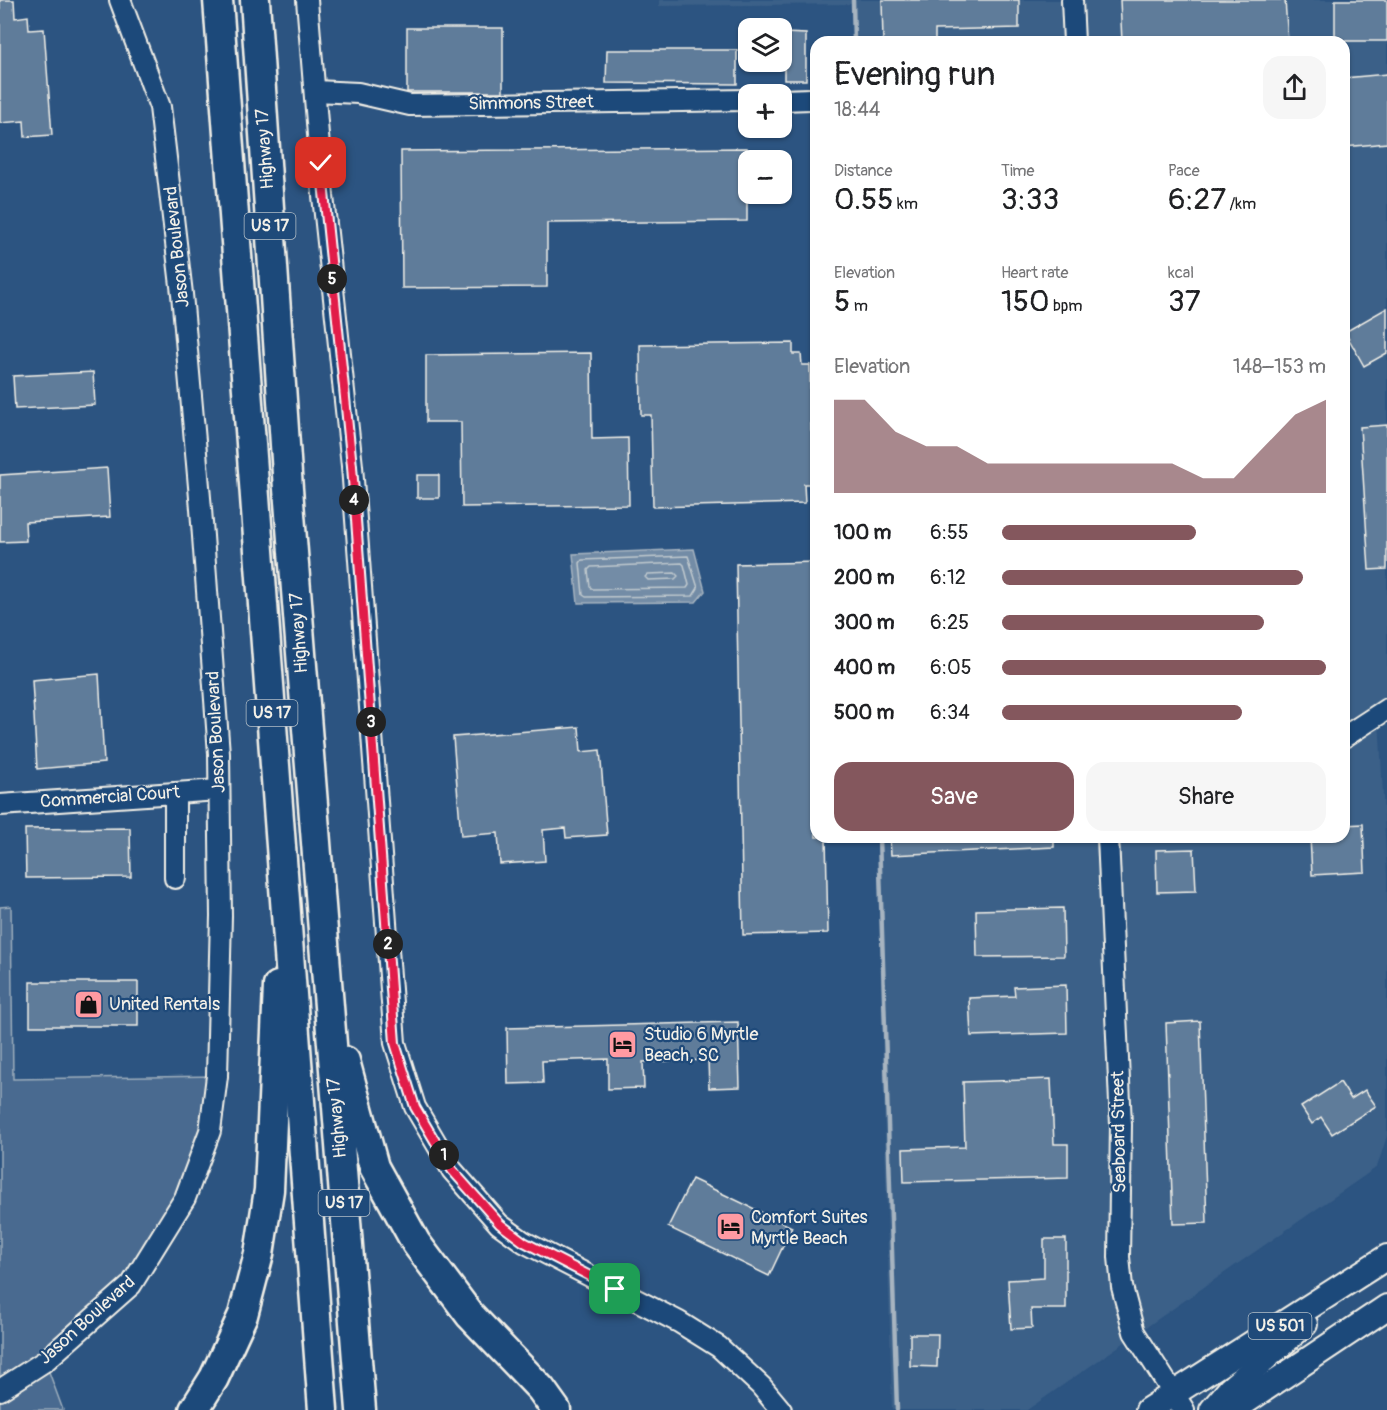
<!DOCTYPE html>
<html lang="en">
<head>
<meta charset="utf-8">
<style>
  body { margin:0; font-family:Pangolin,sans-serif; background:#f6f6f6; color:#202124; height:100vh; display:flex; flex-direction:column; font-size:22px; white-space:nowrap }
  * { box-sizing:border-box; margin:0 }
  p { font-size:20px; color:#757577 }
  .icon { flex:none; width:33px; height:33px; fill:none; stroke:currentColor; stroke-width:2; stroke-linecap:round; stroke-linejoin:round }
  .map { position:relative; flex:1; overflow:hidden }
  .side { position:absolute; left:810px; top:36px; width:540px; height:807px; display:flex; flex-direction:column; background:#fff; border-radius:18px; box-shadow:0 2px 4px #0004 }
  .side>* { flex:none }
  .tools { position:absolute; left:738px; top:18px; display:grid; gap:12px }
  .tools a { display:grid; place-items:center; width:54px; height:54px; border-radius:12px; background:#fff; box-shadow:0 2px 4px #0004; font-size:30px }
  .pin { position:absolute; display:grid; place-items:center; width:51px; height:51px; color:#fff; margin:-26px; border-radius:12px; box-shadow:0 3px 9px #0006 }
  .km { position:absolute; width:30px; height:30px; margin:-15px; border-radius:50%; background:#222; color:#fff; font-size:16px; line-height:30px; text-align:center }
  .round { display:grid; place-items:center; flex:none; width:63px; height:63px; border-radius:18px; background:#f6f6f6 }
  .overview { display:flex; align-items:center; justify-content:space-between; height:102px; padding:0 24px }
  h1 { font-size:33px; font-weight:600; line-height:45px }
  .metrics { display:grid; grid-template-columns:repeat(3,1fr); gap:9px; height:102px; padding:6px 24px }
  .metrics div { display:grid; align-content:center }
  .metrics b { font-size:30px; font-weight:600 }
  .metrics small { font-size:16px; font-weight:400 }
  .metrics p { font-size:16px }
  .chart { height:168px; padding:12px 24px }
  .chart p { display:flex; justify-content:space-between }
  .chart svg { width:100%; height:108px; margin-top:6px; fill:#84575d; opacity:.7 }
  .action { display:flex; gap:12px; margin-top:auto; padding:12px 24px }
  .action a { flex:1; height:69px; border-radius:18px; background:#84575d; color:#fff; font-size:24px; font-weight:600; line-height:69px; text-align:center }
  .action a+a { background:#f6f6f6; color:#202124 }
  ul { padding:0 24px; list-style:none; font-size:20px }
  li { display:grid; grid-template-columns:96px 72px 1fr; align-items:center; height:45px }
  li i { height:15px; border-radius:8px; background:#84575d }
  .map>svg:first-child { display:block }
  .built { fill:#3b6088 }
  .green { fill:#496b90; stroke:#9eaebc; stroke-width:1.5 }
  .water { fill:#738ca6; stroke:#a7b4c0; stroke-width:1.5 }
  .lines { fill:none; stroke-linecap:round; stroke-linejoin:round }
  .shore { stroke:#c0c9ce; stroke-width:1.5 }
  .stream { stroke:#a7b4c0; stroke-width:4.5 }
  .building { fill:#5e7b9a; stroke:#f4f1e8; stroke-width:1.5 }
  .minor-casing { stroke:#f4f1e8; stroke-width:24 }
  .major-casing { stroke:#f4f1e8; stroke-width:28 }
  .highway-casing { stroke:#f4f1e8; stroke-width:33 }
  .minor { stroke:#1f4a7a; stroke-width:20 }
  .major { stroke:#1f4a7a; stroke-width:24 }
  .highway { stroke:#1f4a7a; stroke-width:28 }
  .route-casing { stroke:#fff; stroke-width:12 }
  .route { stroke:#e11d48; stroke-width:8 }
  .labels { text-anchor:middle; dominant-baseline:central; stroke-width:4.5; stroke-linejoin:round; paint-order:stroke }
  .shield { fill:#1f4a7a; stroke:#b4bfc7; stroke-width:1.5 }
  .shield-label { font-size:16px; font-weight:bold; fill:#f4f1e8 }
  .street-label { font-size:18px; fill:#f4f1e8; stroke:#1f4a7a }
  .poi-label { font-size:18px; fill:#f4f1e8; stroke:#1f4a7a; text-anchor:start }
</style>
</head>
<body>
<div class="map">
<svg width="1387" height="1410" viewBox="0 0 1387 1410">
  <rect width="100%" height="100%" fill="#2c5481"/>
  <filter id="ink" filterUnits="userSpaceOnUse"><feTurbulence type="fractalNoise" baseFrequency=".0167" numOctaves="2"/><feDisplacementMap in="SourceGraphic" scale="12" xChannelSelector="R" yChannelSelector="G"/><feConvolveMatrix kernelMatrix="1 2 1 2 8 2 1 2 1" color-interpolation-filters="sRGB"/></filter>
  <g filter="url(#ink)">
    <path class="built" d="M659,0h728v726l-8,-10 8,160v260l-10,31 -350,243h-135l-15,-573h467v-795h-488l-2,-38 -195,2z"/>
    <path class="green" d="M11,906l2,173 204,-3 -7,55 -79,154 -86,76 18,49h-63v-503z"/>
    <path class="water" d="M694,549l11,42 -9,11 -118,1 -5,-49z"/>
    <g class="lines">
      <g class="shore">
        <path d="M688,556l10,32 -5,8 -107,1 -3,-2 -3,-32 2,-3z"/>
        <path d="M682,563l2,2 5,20 -2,3 -94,1 -3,-2 -2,-17 3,-3z"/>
        <path d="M675,573l3,3 -3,3 -27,1 -3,-3 3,-3z"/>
      </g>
      <g class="stream">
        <path d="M853,0l1,42"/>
        <path d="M879,837l18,573"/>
      </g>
    </g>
    <g class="building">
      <path d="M0,0h14l1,18 13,-2 1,14 15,-1 8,106 -27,2 -1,-16 -24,2z"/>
      <path d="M882,0h137v28l-84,2v12h-52z"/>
      <path d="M1120,0h165l3,42h-166z"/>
      <rect x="1335" y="0" width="52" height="41"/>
      <rect x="407" y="28" width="96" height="64"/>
      <path d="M784,33l22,1v46h-22z"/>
      <path d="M607,50h130v34l-131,-1z"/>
      <path d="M1387,74v69l-43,4v-69z"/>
      <path d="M747,148v73l-200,2v64l-145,1 -1,-137z"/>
      <path d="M1387,308v45l-23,13 -19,-34z"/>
      <path d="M793,343v11h8l1,11h8l1,66h4l1,53h-12l1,19 -152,4 -2,-92h-10l-1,-70z"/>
      <path d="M591,353l1,86 36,-1 1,67 -167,2 -1,-85h-35v-67z"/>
      <path d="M93,372l2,33 -80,4 -2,-33z"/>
      <path d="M1387,425v144l-18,1 -9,-143z"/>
      <path d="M107,468l3,49 -85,5 1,19 -26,1v-67z"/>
      <rect x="417" y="475" width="22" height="23"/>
      <path d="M816,562v275h10l2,96 -85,2 -7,-371z"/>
      <path d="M99,674l5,89 -67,6 -5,-89z"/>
      <path d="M579,727l2,25 19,-2 7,85 -41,3 -1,-10 -22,2 2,31 -45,3 -2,-31 -37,3 -8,-99z"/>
      <path d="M1363,824l2,48 -53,3 -2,-38h34v-12z"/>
      <path d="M130,828l1,49 -105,1 -1,-49z"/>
      <path d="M890,837h164v10l-163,8z"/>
      <path d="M1194,849l2,42 -39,1 -1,-42z"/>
      <path d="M1063,908l1,48 -87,1 -1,-47z"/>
      <rect x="30" y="982" width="108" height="44"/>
      <path d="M1066,985l1,48 -96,3 -2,-38 46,-2 -1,-9z"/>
      <path d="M1200,1021l7,202 -34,1 -7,-201z"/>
      <path d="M738,1022l2,65 -31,1 -1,-28 -65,2 1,26 -36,1v-30l-66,2 1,22 -35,1 -1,-56z"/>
      <path d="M1051,1079l3,65h14v34l-164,4 -1,-33 62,-2 -2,-65z"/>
      <path d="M1340,1082l11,17 14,-9 11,16 -44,28 -11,-17 -9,7 -11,-17z"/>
      <path d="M692,1179l100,48 -23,49 -101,-49z"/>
      <path d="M1044,1239h22v70h-35l1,19 -21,1 -3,-49 36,-2z"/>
      <path d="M910,1334h28l-1,33 -27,-1z"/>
    </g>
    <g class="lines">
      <defs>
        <g id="minor">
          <path d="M307,0l16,196 29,270 43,577 20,64 37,63 47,54 25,18 155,80 40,25 42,39 20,24"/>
          <path d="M1072,0l2,42"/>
          <path d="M315,91l43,2 52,12 338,-5"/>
          <path d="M782,100l29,-1"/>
          <path d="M1344,737l43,-28"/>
          <path d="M0,805l219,-15"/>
          <path d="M1108,837l13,288 -2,132 3,30 12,45 50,78"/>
          <path d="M175,878v-85"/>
          <path d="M0,1390l45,-29 86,-76 54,-87 25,-67 7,-55 4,-160 -2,-162 -18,-245 -19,-215 -22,-187 -40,-107"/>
        </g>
        <g id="major">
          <path d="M1148,1410l239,-153"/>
          <path d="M1212,1410l18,-21 75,-65"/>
          <path d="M1233,1410l154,-103"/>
        </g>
        <g id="highway">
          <path d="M218,0l105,1410"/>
          <path d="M255,0l33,489 73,921"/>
          <path d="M345,1061l29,106 42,76 54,72 71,74 15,21"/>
          <path d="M194,1410l20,-32 29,-63 16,-61 10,-64 9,-204"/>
        </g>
      </defs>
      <use href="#minor" class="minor-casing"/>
      <use href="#major" class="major-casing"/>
      <use href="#highway" class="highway-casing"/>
      <use href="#minor" class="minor"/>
      <use href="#major" class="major"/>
      <use href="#highway" class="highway"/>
    </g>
  </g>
  <g class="lines" filter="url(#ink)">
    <defs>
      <path id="route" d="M321,163l31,303 43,577 20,64 37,63 48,54 24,18 91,47"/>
    </defs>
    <use href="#route" class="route-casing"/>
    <use href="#route" class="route"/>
  </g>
  <defs>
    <symbol id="shop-square" viewBox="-11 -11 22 22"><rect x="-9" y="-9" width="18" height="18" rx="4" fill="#ff9aa2" stroke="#1f4a7a"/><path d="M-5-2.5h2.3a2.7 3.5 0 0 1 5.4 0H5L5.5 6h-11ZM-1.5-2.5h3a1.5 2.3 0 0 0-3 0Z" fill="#111"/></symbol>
    <symbol id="hotel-square" viewBox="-11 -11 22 22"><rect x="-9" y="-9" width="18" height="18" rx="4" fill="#ff9aa2" stroke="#1f4a7a"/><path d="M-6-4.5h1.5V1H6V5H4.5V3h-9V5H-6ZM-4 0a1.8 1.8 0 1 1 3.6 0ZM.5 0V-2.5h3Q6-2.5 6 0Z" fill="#111"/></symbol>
  </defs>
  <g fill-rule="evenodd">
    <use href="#shop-square" x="72" y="988" width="33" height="33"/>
    <use href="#hotel-square" x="606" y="1028" width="33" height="33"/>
    <use href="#hotel-square" x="714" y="1210" width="33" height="33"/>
  </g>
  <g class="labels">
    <g class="shield">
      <rect x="244.5" y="213" width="51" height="26" rx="4.5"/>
      <rect x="246.5" y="700" width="51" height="26" rx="4.5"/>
      <rect x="318.5" y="1190" width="51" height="26" rx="4.5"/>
      <rect x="1248.5" y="1313" width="63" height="26" rx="4.5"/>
    </g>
    <g class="shield-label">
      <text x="270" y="226">US 17</text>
      <text x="272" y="713">US 17</text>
      <text x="344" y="1203">US 17</text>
      <text x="1280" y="1326">US 501</text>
    </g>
    <g class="street-label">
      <text transform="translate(531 103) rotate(-1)">Simmons Street</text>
      <text transform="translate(265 149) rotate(-94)">Highway 17</text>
      <text transform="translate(177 247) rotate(-96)">Jason Boulevard</text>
      <text transform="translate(299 633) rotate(-94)">Highway 17</text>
      <text transform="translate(216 732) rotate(-93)">Jason Boulevard</text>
      <text transform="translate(110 797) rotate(-4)">Commercial Court</text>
      <text transform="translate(337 1118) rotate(-95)">Highway 17</text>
      <text transform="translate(1119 1132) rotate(-91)">Seaboard Street</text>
      <text transform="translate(87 1320) rotate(-42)">Jason Boulevard</text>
    </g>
    <g class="poi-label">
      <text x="109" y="1004">United Rentals</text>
      <text x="644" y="1034">Studio 6 Myrtle<tspan x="644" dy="21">Beach, SC</tspan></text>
      <text x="751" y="1217">Comfort Suites<tspan x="751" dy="21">Myrtle Beach</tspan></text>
    </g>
  </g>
</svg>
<div class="tools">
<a><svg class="icon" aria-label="layers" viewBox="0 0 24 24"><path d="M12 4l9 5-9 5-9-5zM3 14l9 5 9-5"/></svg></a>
<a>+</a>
<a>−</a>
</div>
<div class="pin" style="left:615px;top:1289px;background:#1e9e55"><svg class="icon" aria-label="arrive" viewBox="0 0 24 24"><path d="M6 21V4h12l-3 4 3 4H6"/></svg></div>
<div class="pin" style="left:321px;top:163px;background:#d93025"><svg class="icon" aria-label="check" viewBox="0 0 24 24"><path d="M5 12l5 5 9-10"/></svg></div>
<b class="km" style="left:444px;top:1155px">1</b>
<b class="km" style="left:388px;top:944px">2</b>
<b class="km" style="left:371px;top:722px">3</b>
<b class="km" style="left:354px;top:500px">4</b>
<b class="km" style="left:332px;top:279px">5</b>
<section class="side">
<div class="overview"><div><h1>Evening run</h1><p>18:44</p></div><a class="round"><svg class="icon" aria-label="share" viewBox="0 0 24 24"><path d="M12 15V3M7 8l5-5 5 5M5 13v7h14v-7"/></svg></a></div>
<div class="metrics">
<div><p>Distance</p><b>0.55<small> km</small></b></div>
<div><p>Time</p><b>3:33</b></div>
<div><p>Pace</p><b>6:27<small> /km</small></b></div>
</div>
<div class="metrics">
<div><p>Elevation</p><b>5<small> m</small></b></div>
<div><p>Heart rate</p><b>150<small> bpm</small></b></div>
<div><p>kcal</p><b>37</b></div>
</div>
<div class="chart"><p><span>Elevation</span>148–153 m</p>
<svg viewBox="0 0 160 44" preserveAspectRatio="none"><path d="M0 44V6L10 6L20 19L30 25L40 25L50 32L60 32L70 32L80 32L90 32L100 32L110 32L120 38L130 38L140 25L150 12L160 6V44z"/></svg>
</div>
<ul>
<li><b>100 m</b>6:55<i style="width:60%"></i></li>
<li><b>200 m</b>6:12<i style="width:93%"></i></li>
<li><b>300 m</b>6:25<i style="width:81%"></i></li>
<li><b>400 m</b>6:05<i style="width:100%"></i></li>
<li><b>500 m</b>6:34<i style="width:74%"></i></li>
</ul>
<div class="action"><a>Save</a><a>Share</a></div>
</section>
</div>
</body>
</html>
